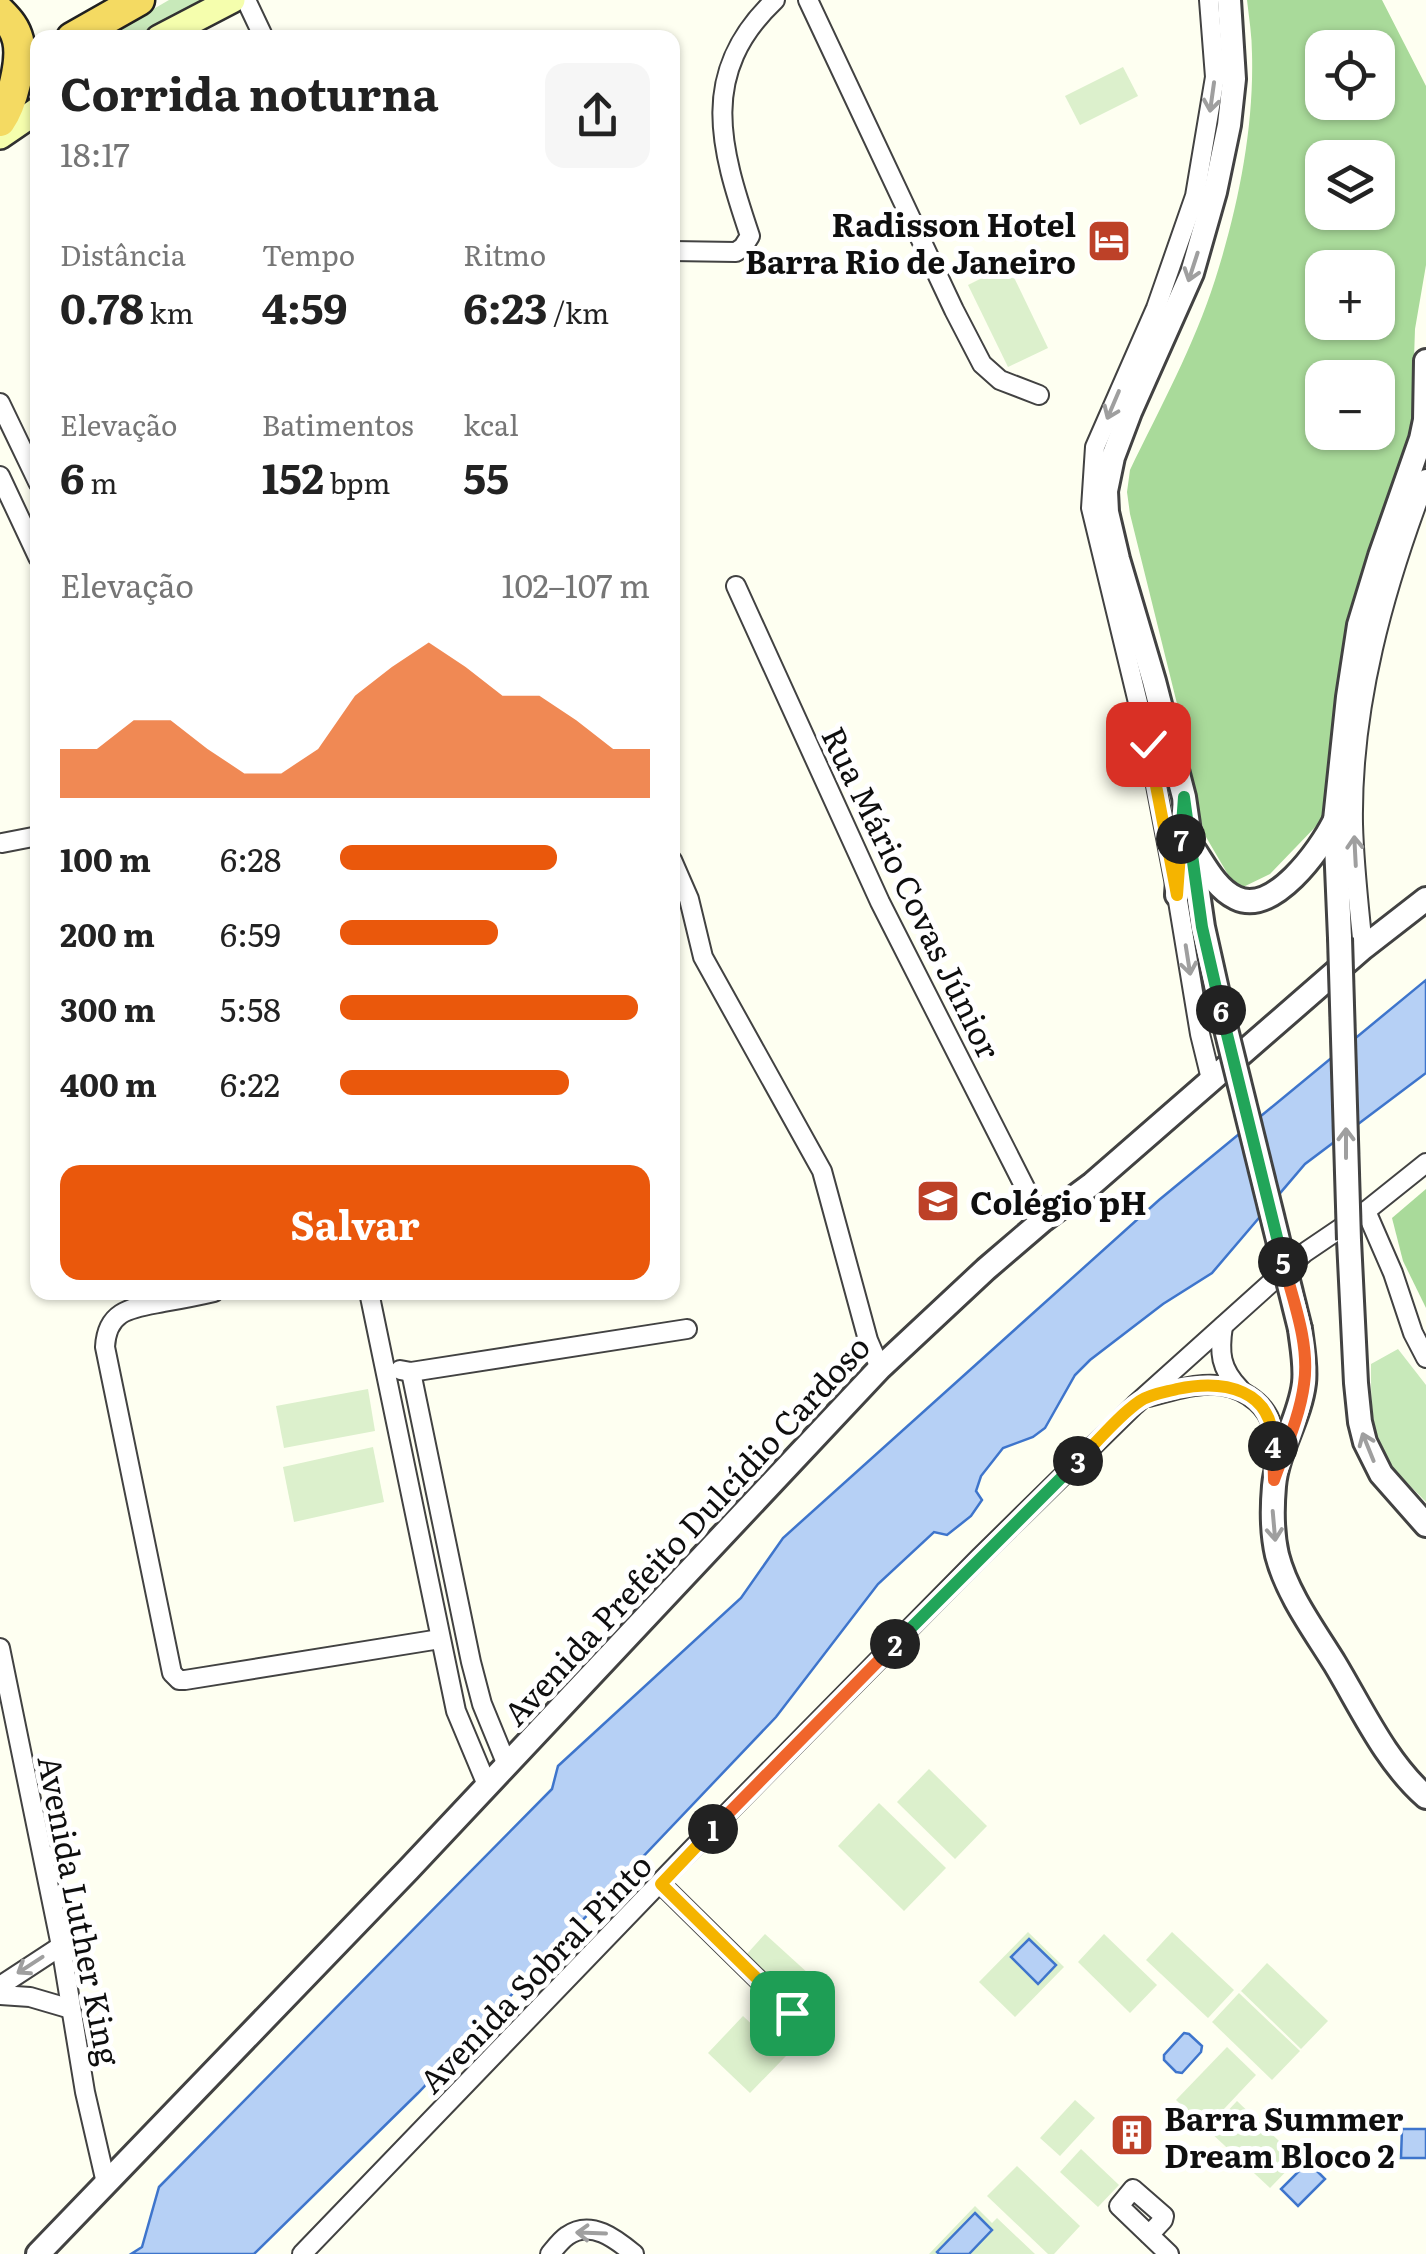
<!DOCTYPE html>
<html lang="pt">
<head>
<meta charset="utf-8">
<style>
  body { margin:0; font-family:Literata,serif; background:#f6f6f6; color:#222; height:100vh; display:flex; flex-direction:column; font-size:38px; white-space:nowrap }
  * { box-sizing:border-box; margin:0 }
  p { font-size:32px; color:#767676 }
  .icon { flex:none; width:55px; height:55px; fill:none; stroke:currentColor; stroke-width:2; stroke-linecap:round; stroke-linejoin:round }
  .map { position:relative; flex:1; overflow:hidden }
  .drawer { position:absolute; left:30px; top:30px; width:650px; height:1270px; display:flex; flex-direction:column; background:#fff; border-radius:20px; box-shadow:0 2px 8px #0004 }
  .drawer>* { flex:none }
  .fabs { position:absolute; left:1305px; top:30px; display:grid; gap:20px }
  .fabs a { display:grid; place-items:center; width:90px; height:90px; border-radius:20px; background:#fff; box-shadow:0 2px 8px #0004; font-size:50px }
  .pin { position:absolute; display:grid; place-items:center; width:85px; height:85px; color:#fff; margin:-42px; border-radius:20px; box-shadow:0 5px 15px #0006 }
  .km { position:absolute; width:50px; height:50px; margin:-25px; border-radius:50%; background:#222; color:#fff; font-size:28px; line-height:50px; text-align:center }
  .round { display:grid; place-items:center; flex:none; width:105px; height:105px; border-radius:20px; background:#f6f6f6 }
  .summary { display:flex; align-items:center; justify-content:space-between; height:170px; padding:0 30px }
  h1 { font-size:45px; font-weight:700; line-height:75px }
  .figures { display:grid; grid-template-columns:repeat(3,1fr); gap:15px; height:170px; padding:10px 30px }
  .figures div { display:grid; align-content:center }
  .figures b { font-size:42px; font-weight:700 }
  .figures small { font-size:28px; font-weight:400 }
  .figures p { font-size:28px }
  .chart { height:280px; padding:20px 30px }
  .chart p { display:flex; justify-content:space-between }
  .chart svg { width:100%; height:180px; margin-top:10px; fill:#ea580c; opacity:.7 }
  .cta { display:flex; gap:20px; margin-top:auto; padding:20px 30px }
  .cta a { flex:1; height:115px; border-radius:20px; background:#ea580c; color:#fff; font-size:40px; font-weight:700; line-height:115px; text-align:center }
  ul { padding:0 30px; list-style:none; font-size:32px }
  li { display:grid; grid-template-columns:160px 120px 1fr; align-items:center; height:75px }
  li i { height:25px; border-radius:12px; background:#ea580c }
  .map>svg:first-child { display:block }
  .green { fill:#c8e9ba }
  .forest { fill:#a9da9a; fill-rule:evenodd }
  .pitch { fill:#dcf0cc }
  .water { fill:#b6d0f5; stroke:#3e75cc; stroke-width:2.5 }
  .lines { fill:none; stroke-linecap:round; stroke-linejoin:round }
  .minor-casing { stroke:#424242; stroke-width:22 }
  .tertiary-casing { stroke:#424242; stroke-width:28 }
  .secondary-casing { stroke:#313131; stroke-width:30 }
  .trunk-casing { stroke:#202020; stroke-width:35 }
  .minor { stroke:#fff; stroke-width:18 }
  .tertiary { stroke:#fff; stroke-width:22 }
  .secondary { stroke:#f5fead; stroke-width:25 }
  .trunk { stroke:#f4da62; stroke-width:30 }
  .tertiary-bridge-casing { stroke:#424242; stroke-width:28; stroke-linecap:butt }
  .tertiary-bridge { stroke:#fff; stroke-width:22 }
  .oneway { stroke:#9f9f9f }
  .split-1-casing { stroke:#fff; stroke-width:20 }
  .split-2-casing { stroke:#fff; stroke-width:20 }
  .split-3-casing { stroke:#fff; stroke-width:20 }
  .split-4-casing { stroke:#fff; stroke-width:20 }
  .split-5-casing { stroke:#fff; stroke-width:20 }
  .split-6-casing { stroke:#fff; stroke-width:20 }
  .split-7-casing { stroke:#fff; stroke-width:20 }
  .split-8-casing { stroke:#fff; stroke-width:20 }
  .split-1 { stroke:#f5b400; stroke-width:12 }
  .split-2 { stroke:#f0652b; stroke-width:12 }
  .split-3 { stroke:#22a559; stroke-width:12 }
  .split-4 { stroke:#f5b400; stroke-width:12 }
  .split-5 { stroke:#f0652b; stroke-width:12 }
  .split-6 { stroke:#22a559; stroke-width:12 }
  .split-7 { stroke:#22a559; stroke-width:12 }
  .split-8 { stroke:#f5b400; stroke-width:12 }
  .labels { text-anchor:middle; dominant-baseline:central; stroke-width:10; stroke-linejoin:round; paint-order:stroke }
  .poi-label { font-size:32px; font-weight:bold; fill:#0f0f0f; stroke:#fff; text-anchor:start }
  .street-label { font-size:32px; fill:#0f0f0f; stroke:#fff }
</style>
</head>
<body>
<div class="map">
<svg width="1426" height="2254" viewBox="0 0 1426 2254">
  <rect width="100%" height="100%" fill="#fefff1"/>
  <g class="green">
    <path d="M169,0h38l-71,37h-28l-1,-1z"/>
    <path d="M1398,1349l28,36v117c-11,-12 -24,-23 -34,-36 -22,-28 -21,-68 -21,-102z"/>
  </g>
  <g class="forest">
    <path d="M1247,0h135l44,86v179l-11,64 -3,90 -3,17 -41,117 -21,70 -11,72 -14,125 -52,54 -33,16 -31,-53 -7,-23 -15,-82 -54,-218 -3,-22 3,-22c30,-62 64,-124 85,-190 23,-72 39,-151 37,-226 0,-18 -3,-36 -5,-54zM1322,48h56v54h-56zM1322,158h56v54h-56zM1322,268h56v54h-56zM1322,378h56v54h-56z"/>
    <path d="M1426,1189v119l-23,-47 -11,-43z"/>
  </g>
  <g class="pitch">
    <path d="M1123,67l15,29 -58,29 -15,-29z"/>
    <path d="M1008,265l40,83 -40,19 -40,-82z"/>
    <path d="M368,1389l7,42 -91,17 -8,-42z"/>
    <path d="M373,1447l11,55 -90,20 -11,-55z"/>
    <path d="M929,1769l58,57 -32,33 -58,-57z"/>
    <path d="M879,1803l67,65 -42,43 -66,-65z"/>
    <path d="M1028,1932l36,35 -49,50 -36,-35z"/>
    <path d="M1172,1932l62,58 -26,28 -62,-58z"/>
    <path d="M765,1934l55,50 -20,21 -54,-50z"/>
    <path d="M1104,1934l53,51 -27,28 -52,-51z"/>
    <path d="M1267,1963l61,58 -27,28 -60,-58z"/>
    <path d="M1239,1993l61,58 -28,29 -60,-58z"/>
    <path d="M743,2016l43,40 -36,37 -42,-40z"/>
    <path d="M1227,2047l29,28 -50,53 -30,-28z"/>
    <path d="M1075,2100l20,18 -35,38 -20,-18z"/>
    <path d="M1237,2101l61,58 -28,29 -61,-57z"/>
    <path d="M1081,2149l38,36 -21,22 -38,-35z"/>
    <path d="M1017,2166l63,60 -26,28h-6l-61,-58z"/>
    <path d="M975,2206l17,17 5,-5 38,36h-106z"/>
  </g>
  <g class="water">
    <path d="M1426,980v93l-121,91 -93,109 -49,31 -73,56 -15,15 -30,53 -12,9 -30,11 -22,28 -5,15 6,9 -11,16 -24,19 -13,-3 -56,52 -102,133 -358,376 -164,161h-123l11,-7 17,-60 393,-398 6,-23 183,-168 42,-60 376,-338z"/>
    <path d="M1029,1939l27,26 -18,19 -27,-27z"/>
    <path d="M1184,2033l5,1 13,12 -1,6 -19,21 -6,-1 -12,-12v-5z"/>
    <path d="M1402,2129h24v29h-25z"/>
    <path d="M1308,2162l17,17 -27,27 -17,-17z"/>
    <path d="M975,2213l17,17 -23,24h-30l-2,-2z"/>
  </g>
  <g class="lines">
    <defs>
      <g id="minor">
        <path d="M246,0l18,38"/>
        <path d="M808,0l146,310 28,54 18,16 39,15"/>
        <path d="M1209,0l6,77 -20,119 -39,112 -61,139 -4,61 57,236 29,151 23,139 11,45"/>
        <path d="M672,251l64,1 7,-5 7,-11c-30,-89 -52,-163 25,-236"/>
        <path d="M0,403l38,79"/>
        <path d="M0,476l38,81"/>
        <path d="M736,586l144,316 162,319"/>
        <path d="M2,843l36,-7"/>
        <path d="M672,860l17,39 14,58 119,214 46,169 12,28"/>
        <path d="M1363,948c-4,-41 -9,-82 -10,-124 -2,-118 31,-235 73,-345"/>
        <path d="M1366,1211l27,62 20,60 13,25"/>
        <path d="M214,1292c-17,4 -33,7 -50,10 -31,6 -57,7 -59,45l67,326 7,7h6l255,-41"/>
        <path d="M369,1292l87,419 31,74"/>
        <path d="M1223,1326c-4,26 -3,43 17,63"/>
        <path d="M400,1370l11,2 276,-43"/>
        <path d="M411,1372l60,290 11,42 25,61"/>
        <path d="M1149,1397c32,-9 70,-22 100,-1 9,6 17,14 21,24 6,14 3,32 4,47"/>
        <path d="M0,1648l61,298 24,146 21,91"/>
        <path d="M661,1884l131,129"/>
        <path d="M0,1986l61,-40"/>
        <path d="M0,1995l30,2 41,12"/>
        <path d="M1149,2235l14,-15 1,-4 -31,-27 -14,17 50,48"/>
        <path d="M302,2254l392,-407 285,-289 156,-153 169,-152 62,-42 60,-48"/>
        <path d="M550,2254c5,-6 11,-14 17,-18 24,-17 49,3 67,18"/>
      </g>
      <g id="tertiary">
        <path d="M1195,851c11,17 22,38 41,47 37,18 84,-48 98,-76"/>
        <path d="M1177,895l4,-60"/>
        <path d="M1340,938l-5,-118 13,-123 11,-72 21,-69 41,-117 4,-19 1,-59"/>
        <path d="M1224,1021l-21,-94 -19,-130 -30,-116 -36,-122 -11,-47 -1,-21 7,-34 17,-45 62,-139 23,-81 14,-67 5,-46 -5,-79"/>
        <path d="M1349,1240l7,143 4,39 5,20 16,32 45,51"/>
        <path d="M1300,1329c2,17 6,36 4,54 -4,35 -27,68 -30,103 -2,23 -2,47 3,69 10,39 37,75 58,109 27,45 51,98 91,133"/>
        <path d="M38,2254l370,-384 472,-502 106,-99 56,-48 50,-37 271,-236 63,-49"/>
      </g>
      <g id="secondary">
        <path d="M159,38l73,-38"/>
        <path d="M0,136l38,-26"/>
      </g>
      <g id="trunk">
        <path d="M0,12c9,9 15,16 18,28 5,21 -6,64 -18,81"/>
        <path d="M72,38l67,-38"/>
      </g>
    </defs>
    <use href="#minor" class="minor-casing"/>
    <use href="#tertiary" class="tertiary-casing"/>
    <use href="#secondary" class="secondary-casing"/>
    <use href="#trunk" class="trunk-casing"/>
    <use href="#minor" class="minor"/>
    <use href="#tertiary" class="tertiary"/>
    <use href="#secondary" class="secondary"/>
    <use href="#trunk" class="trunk"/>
    <defs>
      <g id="tertiary-bridge">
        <path d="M1340,938l9,302"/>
        <path d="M1224,1021l76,308"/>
      </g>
    </defs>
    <use href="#tertiary-bridge" class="tertiary-bridge-casing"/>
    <use href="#tertiary-bridge" class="tertiary-bridge"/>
  </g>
  <defs><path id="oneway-shaft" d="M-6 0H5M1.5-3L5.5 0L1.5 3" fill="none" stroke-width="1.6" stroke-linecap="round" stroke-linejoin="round" transform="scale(2.5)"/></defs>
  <g class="oneway">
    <use href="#oneway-shaft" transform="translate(1212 97) rotate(98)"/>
    <use href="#oneway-shaft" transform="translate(1193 267) rotate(108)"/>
    <use href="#oneway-shaft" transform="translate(1113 405) rotate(113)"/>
    <use href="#oneway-shaft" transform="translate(1355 851) rotate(-93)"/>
    <use href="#oneway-shaft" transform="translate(1188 960) rotate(81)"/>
    <use href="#oneway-shaft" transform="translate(1346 1143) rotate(-90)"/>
    <use href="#oneway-shaft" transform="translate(1368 1447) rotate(-112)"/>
    <use href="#oneway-shaft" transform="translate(1274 1526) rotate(85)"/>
    <use href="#oneway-shaft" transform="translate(30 1965) rotate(147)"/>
    <use href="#oneway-shaft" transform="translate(591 2233) rotate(-178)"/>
  </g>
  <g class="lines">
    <defs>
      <path id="split-1" d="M713,1829l-52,55 131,129"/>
      <path id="split-2" d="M713,1829l182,-185"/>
      <path id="split-3" d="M895,1644l183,-183"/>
      <path id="split-4" d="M1078,1461c19,-19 40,-45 62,-60 10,-7 26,-9 37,-12 47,-10 97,0 96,57"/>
      <path id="split-5" d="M1273,1446l1,34c11,-31 26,-64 30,-96 6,-40 -11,-84 -21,-122"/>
      <path id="split-6" d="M1221,1010l62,252"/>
      <path id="split-7" d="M1181,839l3,-42 18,130 19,83"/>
      <path id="split-8" d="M1148,744l29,151 4,-56"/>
    </defs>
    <use href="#split-1" class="split-1-casing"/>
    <use href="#split-2" class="split-2-casing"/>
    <use href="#split-3" class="split-3-casing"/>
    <use href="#split-4" class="split-4-casing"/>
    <use href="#split-5" class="split-5-casing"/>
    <use href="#split-6" class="split-6-casing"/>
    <use href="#split-7" class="split-7-casing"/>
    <use href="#split-8" class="split-8-casing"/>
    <use href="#split-1" class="split-1"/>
    <use href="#split-2" class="split-2"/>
    <use href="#split-3" class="split-3"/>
    <use href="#split-4" class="split-4"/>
    <use href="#split-5" class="split-5"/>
    <use href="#split-6" class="split-6"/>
    <use href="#split-7" class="split-7"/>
    <use href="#split-8" class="split-8"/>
  </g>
  <defs>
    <symbol id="hotel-square" viewBox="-11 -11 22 22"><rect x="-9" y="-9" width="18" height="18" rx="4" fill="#bd4128" stroke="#fff"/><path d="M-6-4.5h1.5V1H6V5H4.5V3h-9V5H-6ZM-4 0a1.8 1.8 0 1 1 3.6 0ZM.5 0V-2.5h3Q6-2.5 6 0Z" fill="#fff"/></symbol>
    <symbol id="school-square" viewBox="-11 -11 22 22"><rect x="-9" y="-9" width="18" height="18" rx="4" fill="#bd4128" stroke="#fff"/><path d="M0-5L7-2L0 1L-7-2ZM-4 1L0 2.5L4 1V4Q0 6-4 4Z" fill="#fff"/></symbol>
    <symbol id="building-square" viewBox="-11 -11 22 22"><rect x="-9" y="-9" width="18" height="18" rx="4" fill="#bd4128" stroke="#fff"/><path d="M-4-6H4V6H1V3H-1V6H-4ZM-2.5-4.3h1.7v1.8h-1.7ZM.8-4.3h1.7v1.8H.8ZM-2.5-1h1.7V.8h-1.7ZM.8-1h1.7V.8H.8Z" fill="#fff"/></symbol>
  </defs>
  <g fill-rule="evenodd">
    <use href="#hotel-square" x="1084" y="216" width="50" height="50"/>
    <use href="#school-square" x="913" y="1176" width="50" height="50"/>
    <use href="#building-square" x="1107" y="2110" width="50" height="50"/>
  </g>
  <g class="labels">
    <g class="poi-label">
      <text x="1076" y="223" text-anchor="end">Radisson Hotel<tspan x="1076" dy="37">Barra Rio de Janeiro</tspan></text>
      <text x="970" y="1201">Colégio pH</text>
      <text x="1164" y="2117">Barra Summer<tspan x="1164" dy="37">Dream Bloco 2</tspan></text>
    </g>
    <g class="street-label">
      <text transform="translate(913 892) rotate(64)">Rua Mário Covas Júnior</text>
      <text transform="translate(685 1529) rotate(-47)">Avenida Prefeito Dulcídio Cardoso</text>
      <text transform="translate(81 1910) rotate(79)">Avenida Luther King</text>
      <text transform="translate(534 1972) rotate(-46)">Avenida Sobral Pinto</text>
    </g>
  </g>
</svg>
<div class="fabs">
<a><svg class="icon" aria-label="locate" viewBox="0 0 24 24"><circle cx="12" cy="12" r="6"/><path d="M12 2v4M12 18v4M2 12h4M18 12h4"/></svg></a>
<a><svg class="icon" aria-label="layers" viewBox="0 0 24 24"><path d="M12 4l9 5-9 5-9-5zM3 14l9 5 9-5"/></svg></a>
<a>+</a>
<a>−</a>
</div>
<div class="pin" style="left:792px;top:2013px;background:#1e9e55"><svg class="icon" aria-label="arrive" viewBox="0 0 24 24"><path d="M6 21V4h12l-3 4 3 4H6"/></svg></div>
<div class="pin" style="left:1148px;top:744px;background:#d93025"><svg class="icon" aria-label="check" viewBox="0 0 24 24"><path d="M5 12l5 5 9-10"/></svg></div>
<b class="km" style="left:713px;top:1829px">1</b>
<b class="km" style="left:895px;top:1644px">2</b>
<b class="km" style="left:1078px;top:1461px">3</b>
<b class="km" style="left:1273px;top:1446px">4</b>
<b class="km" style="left:1283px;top:1262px">5</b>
<b class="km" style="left:1221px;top:1010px">6</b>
<b class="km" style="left:1181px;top:839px">7</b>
<section class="drawer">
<div class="summary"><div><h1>Corrida noturna</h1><p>18:17</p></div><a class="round"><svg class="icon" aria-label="share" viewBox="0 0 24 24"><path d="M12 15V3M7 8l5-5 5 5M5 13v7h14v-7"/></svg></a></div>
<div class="figures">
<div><p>Distância</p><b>0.78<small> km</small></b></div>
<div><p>Tempo</p><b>4:59</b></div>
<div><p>Ritmo</p><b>6:23<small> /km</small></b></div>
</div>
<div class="figures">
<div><p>Elevação</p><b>6<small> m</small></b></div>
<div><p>Batimentos</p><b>152<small> bpm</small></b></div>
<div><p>kcal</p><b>55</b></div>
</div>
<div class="chart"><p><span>Elevação</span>102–107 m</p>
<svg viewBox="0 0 160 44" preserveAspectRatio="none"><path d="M0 44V32L10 32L20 25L30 25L40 32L50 38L60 38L70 32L80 19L90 12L100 6L110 12L120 19L130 19L140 25L150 32L160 32V44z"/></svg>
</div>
<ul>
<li><b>100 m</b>6:28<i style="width:70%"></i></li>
<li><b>200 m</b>6:59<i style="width:51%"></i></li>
<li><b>300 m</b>5:58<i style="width:96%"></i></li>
<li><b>400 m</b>6:22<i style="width:74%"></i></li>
</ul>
<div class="cta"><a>Salvar</a></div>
</section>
</div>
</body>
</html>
